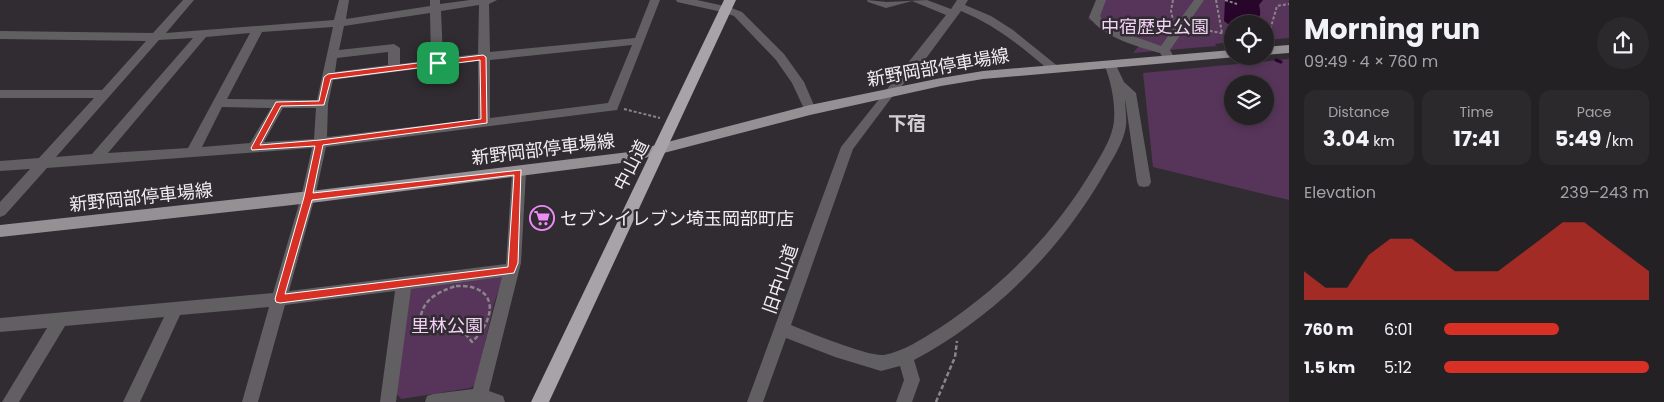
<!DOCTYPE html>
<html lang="en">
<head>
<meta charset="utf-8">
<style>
  body { margin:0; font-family:Poppins,"Noto Sans JP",sans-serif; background:#2c292d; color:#f1f3f6; height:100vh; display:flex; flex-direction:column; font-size:19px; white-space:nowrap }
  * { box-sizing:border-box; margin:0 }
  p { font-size:16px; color:#a3a3a7 }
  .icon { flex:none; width:28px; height:28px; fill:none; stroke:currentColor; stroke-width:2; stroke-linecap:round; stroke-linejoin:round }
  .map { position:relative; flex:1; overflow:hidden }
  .drawer { display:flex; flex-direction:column; background:#242125; width:375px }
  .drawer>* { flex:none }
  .fabs { position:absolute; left:1224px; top:15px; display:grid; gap:10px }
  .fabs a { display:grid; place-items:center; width:50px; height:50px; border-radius:50%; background:#242125; box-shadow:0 2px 8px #0003,0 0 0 1px #413e42; font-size:25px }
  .pin { position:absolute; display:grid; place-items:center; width:42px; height:42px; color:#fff; margin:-21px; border-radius:10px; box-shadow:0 2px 8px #0006 }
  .round { display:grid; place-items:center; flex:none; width:52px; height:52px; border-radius:26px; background:#2c292d }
  .summary { display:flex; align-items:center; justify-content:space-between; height:85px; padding:0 15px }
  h1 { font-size:28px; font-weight:700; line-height:38px }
  .figures { display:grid; grid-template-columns:repeat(3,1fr); gap:8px; height:85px; padding:5px 15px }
  .figures div { display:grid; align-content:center; border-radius:12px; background:#2c292d; text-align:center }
  .figures b { font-size:21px; font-weight:700 }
  .figures small { font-size:14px; font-weight:400 }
  .figures p { font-size:14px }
  .chart { height:140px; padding:10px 15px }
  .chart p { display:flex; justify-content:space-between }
  .chart svg { width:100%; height:90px; margin-top:5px; fill:#d93025; opacity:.7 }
  ul { padding:0 15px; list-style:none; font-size:16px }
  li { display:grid; grid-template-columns:80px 60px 1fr; align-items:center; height:38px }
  li i { height:12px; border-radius:6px; background:#d93025 }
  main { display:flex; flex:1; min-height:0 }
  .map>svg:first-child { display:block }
  .green { fill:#57355a; fill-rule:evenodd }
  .water { fill:#28062b }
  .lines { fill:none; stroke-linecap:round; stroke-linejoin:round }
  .stream { stroke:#28062b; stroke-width:3 }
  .path-far1 { stroke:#898589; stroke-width:2; stroke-dasharray:3 2; stroke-linecap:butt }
  .path { stroke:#898589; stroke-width:2.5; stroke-dasharray:4.5 2.5; stroke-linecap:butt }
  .minor { fill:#615f62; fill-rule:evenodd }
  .major { fill:#949094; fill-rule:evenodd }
  .highway { fill:#a8a3a8; fill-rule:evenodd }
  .route { fill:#d93025; stroke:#fff; fill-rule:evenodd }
  .labels { text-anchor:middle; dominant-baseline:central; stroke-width:5; stroke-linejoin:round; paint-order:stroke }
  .park-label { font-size:18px; fill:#f5d0f7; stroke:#302c31 }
  .street-label { font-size:18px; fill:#f1eef1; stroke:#302c31 }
  .poi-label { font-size:18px; fill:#f1eef1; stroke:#302c31; text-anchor:start }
  .neighbourhood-label { font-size:19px; font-weight:bold; fill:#d3cdd3; stroke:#302c31 }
</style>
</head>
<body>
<main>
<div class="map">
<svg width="1289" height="402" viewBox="0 0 1289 402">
  <rect width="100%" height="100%" fill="#302c31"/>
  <g class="green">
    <path d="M1098,0h191v38l-24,2v-16h-33v18l-17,2 1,2 -83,7 6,-7 -51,-27z"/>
    <path d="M1289,59v141l-136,-33 -10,-94zM1232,84h33v32h-33z"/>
    <path d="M504,275l-10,28 -19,82 -5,3 -69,11 -5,-6 14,-105z"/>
  </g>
  <path class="water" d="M1225,0h38l-4,5c2,8 2,12 -4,19h-23v3l-8,-6z"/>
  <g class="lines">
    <path class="stream" d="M1276,60l5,2"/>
    <g class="path-far1">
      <path d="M1173,0l-2,11 2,9"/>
      <path d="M1216,0l6,33"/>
      <path d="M1225,0l12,4"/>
      <path d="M1153,20l16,6"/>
      <path d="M1265,31l6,-4 6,-21 12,-2"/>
      <path d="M1190,33l15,-3 27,5"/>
      <path d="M624,109l36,9"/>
    </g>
    <g class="path">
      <path d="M456,286c43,-2 41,32 16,56 -16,-21 -27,-22 -52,-17 0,-24 15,-32 36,-39z"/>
      <path d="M936,402l19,-45 2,-16"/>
    </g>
    <g class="minor">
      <path d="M183,0h11l-28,33 168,-13 5,-20h10l-3,19 84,-13v-6h10v4l30,-4h27l-8,4 1,48 145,-14 15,-38h10l-43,110 -291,37 -11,50 -26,94 217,-27 6,-92 2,-4h10l2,4 -5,91 -32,128 14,5 2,6h-80l2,-6 6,-2 40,-5 29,-112 -91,12 -15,113h-16l15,-111 -110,14 -27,97h-16l27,-95 -89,8 -40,87h-17l41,-85 -99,9 -46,76h-17l45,-74 -47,4v-14l273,-25 28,-96 11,-49 -265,20 -42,47 -5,2v-15l30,-33 -30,2v-10l39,-3 55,-60h-94v-8h102l44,-49 -146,-2v-8l153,2zM479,5l-1,49 -35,4 -2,-47zM430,13l1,47 -31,4v-16l-6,-4 -55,6 5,-24zM333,27l-16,73 -90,-1 35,-67zM250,33l-62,115 -80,5 98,-116zM193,38l-101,116 -36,3 103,-117zM632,45l-24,58 -118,15v-58zM388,52v13l-53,7 2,-14zM478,61v58l-151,18 1,-33 5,-24zM222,107l49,1 -21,35 -48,4zM283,108h33l-2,31 -50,3z"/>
      <path d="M676,0h21l32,7 13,5 42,42 20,28 12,28 -2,3h-8l-14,-30 -16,-23 -42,-44 -12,-4 -45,-10z"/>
      <path d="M867,0l20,2 40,-2 24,9 6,-9h11l-3,5 26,11 22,14 47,38 -6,4 -4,-1c-28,-24 -55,-46 -89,-60l-34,46 -35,40 -39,52 -62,176c17,7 78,32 93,30 20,-4 36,-15 54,-26 64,-42 117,-96 156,-162 7,-12 16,-26 19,-40 4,-18 -2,-47 -9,-63l2,-3h8l10,21 12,11 15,89 -2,4 -5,1 -5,-1 -2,-4 -12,-83c0,8 2,18 1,27 -2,16 -14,34 -22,48 -45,78 -110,143 -190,186l6,20 -8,22h-16l8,-22 -4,-14 -19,5 -46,-14 -49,-19 -23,64h-16l94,-255 105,-132 -34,-14 -26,7 -18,-6z"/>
      <path d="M1096,0h10l-6,16 3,4 27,15 31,11 33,-46h10l-34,50 4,7 -6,4 -4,-1 -4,-7c-24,-7 -56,-15 -71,-36z"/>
    </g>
    <g class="major">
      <path d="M1289,45v8l-24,2v-8z"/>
      <path d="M1232,50v6l4,1 -253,22 -42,7 -131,29 -181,47 -310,40 -319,35v-12l319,-35 310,-38 181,-47 131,-27 42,-7z"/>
    </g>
    <path class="highway" d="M724,0h12l-187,402h-18z"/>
  </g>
  <path class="route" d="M483,55l3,2 1,66 -164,22 -10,48 208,-23 -3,93 -4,10 -234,30 -4,-1 -1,-3 29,-102 11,-51 -63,4 -1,-2 25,-46 43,-1 5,-24 4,-3zM480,60l1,59 -161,21 -60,5 21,-39 43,-1 7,-26zM514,175l-6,92 -223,27 27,-94z"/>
  <defs>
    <symbol id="supermarket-ring" viewBox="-11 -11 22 22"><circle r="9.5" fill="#302c31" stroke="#ef8bf7" stroke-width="1.5"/><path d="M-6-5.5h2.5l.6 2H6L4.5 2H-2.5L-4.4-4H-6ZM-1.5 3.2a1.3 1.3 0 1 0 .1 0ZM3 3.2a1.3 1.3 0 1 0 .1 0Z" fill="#ef8bf7"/></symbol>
  </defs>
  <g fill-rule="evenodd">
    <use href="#supermarket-ring" x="528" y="204" width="28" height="28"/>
  </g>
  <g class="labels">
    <g class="park-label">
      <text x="1155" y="26">中宿歴史公園</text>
      <text x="447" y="325">里林公園</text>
    </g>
    <g class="street-label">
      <text transform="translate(938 67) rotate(-10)">新野岡部停車場線</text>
      <text transform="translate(543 149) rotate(-7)">新野岡部停車場線</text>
      <text transform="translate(631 165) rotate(-63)">中山道</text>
      <text transform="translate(141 197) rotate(-6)">新野岡部停車場線</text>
      <text transform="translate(780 279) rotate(-71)">旧中山道</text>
    </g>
    <g class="poi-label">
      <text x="560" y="218">セブンイレブン埼玉岡部町店</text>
    </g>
    <g class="neighbourhood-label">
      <text x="907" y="123">下宿</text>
    </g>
  </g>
</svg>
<div class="fabs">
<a><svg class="icon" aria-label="locate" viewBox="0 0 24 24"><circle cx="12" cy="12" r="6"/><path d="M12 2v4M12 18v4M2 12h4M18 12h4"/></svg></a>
<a><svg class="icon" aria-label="layers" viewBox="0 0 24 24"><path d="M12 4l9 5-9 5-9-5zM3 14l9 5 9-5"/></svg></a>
</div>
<div class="pin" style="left:438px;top:63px;background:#1e9e55"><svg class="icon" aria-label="arrive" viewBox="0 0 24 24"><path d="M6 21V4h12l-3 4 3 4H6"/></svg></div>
</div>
<section class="drawer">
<div class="summary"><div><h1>Morning run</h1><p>09:49 · 4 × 760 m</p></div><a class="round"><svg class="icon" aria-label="share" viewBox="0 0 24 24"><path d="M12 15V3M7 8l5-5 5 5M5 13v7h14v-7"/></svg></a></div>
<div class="figures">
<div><p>Distance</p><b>3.04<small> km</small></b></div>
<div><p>Time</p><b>17:41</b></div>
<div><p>Pace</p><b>5:49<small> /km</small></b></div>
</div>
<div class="chart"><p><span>Elevation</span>239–243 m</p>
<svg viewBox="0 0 160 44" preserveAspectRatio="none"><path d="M0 44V30L10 38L20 38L30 22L40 14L50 14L60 22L70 30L80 30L90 30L100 22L110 14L120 6L130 6L140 14L150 22L160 30V44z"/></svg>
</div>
<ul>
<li><b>760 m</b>6:01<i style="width:56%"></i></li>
<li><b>1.5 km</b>5:12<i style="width:100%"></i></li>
</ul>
</section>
</main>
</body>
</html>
